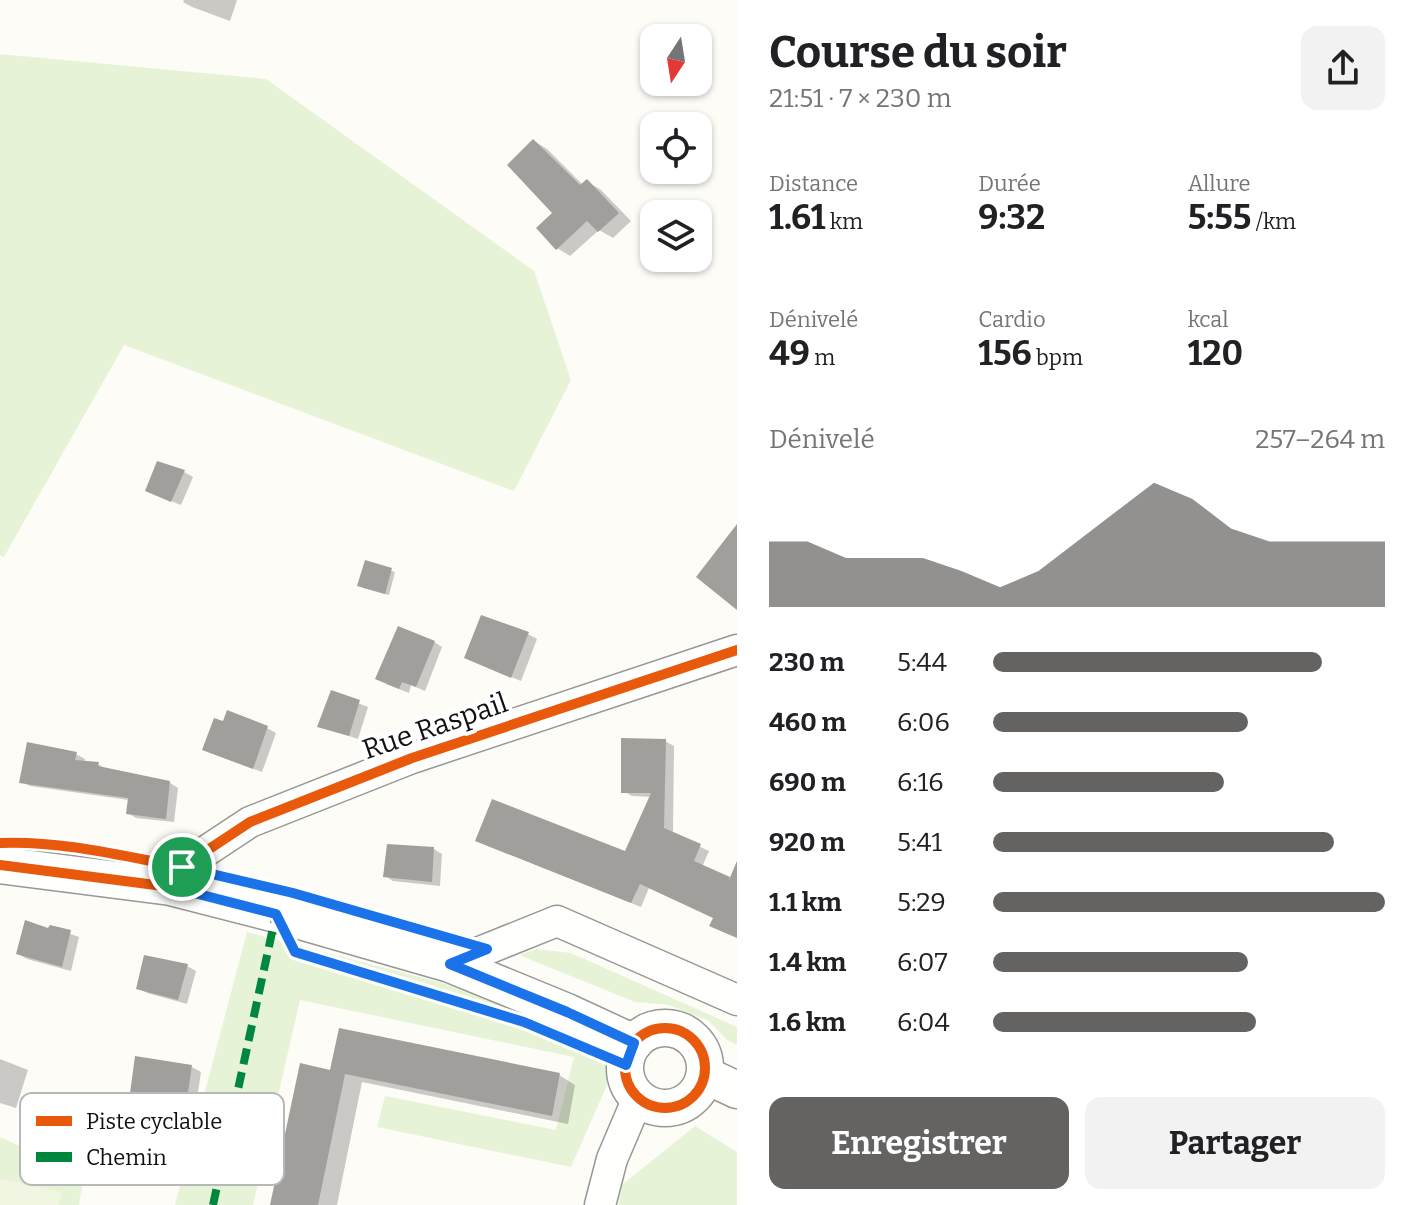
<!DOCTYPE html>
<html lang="fr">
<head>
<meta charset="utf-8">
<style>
  body { margin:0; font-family:Bitter,serif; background:#f2f2f2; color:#202124; height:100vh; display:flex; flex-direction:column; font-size:30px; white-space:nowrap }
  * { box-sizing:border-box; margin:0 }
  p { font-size:26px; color:#757577 }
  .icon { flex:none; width:44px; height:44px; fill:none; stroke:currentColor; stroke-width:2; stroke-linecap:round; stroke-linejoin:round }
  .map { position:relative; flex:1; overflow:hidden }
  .drawer { display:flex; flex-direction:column; background:#fff; width:680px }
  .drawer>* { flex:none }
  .needle { width:52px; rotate:192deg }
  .fabs { position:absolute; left:640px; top:24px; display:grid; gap:16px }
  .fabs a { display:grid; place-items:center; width:72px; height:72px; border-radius:16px; background:#fff; box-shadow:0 2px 6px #0004; font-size:40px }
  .pin { position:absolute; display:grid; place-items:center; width:68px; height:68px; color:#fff; margin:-34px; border:4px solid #fff; border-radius:50%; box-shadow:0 2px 8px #0007 }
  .round { display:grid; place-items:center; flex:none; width:84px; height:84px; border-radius:16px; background:#f2f2f2 }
  .head { display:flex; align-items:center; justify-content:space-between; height:136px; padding:0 32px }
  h1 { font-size:44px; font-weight:700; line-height:60px }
  .stats { display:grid; grid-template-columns:repeat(3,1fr); gap:12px; height:136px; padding:8px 32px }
  .stats div { display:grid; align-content:center }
  .stats b { font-size:34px; font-weight:700 }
  .stats small { font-size:22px; font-weight:400 }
  .stats p { font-size:22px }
  .chart { height:224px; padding:16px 32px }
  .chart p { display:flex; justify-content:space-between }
  .chart svg { width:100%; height:144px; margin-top:8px; fill:#646362; opacity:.7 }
  .action { display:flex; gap:16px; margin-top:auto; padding:16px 32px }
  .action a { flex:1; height:92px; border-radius:16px; background:#646362; color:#fff; font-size:32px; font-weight:700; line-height:92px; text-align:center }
  .action a+a { background:#f2f2f2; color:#202124 }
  ul { padding:0 32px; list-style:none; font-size:26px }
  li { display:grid; grid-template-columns:128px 96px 1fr; align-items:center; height:60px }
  li i { height:20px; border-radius:10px; background:#646362 }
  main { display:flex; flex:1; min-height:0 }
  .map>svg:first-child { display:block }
  .green { fill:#e7f3d7 }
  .pitch { fill:#f0f6e1 }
  .shadow { fill:#0003 }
  .building { fill:#a19f9c }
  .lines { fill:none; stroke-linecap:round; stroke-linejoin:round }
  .minor-casing { stroke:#979795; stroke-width:33 }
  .tertiary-casing { stroke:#979795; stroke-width:39 }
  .minor { stroke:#fffffe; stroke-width:30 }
  .tertiary { stroke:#fffffe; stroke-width:36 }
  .quiet { stroke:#00873e; stroke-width:8; stroke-dasharray:16 8; stroke-linecap:butt }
  .cycleway-casing { stroke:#fff; stroke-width:15 }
  .cycleway { stroke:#e8590c; stroke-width:10 }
  .route-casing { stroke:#fff; stroke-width:16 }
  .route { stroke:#1a73e8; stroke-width:10 }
  .labels { text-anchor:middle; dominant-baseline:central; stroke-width:8; stroke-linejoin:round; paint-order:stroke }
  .street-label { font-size:28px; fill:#111; stroke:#fff }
  .key { fill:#fff; stroke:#b8b8b8; stroke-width:2 }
  .key-label { font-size:22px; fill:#111 }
</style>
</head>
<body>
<main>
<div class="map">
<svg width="737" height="1205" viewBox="0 0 737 1205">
  <rect width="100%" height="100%" fill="#fdfcf7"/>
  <g class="green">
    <path d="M0,54l266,25 268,192 37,109 -57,111 -390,-146 -120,212 -4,-2z"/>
    <path d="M247,932l207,54 154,65 -1,34 -36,82 -194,-40 8,-31 171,34 18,-73 -274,-57 -47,205h-78z"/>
    <path d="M537,949l34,4 166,74v18l-10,-5 -18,-19 -40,-16 -34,-3 -116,-47z"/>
    <path d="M695,1126l42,26v53h-119l4,-20z"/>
    <path d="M0,1137l84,38 -5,30h-79z"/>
  </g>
  <path class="pitch" d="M0,1179l62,13 -3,13h-59z"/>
  <g class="shadow">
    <path d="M184,0h53l-7,21 -38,-14 -9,-5z"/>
    <path d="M534,141l13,8 36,36 4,-3 13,7 31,32 -18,17 -14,-8 -29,26 -13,-8 -2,-35z"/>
    <path d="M184,472l9,5 -12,28 -25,-10z"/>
    <path d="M367,563l28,9 -6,23 -26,-7z"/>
    <path d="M528,634l9,5 -16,42 -46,-19z"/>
    <path d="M434,642l8,5 -17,44 -14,-6 -2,8 -23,-9z"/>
    <path d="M332,693l36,14 -10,32 -39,-13z"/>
    <path d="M267,728l9,5 -14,39 -48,-18z"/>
    <path d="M665,741l9,5 -1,88 36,17 -7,16 35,16v54l-22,-19 -66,-30 -8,19 -154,-62 139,8 26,-56 -20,-1 -9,-5z"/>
    <path d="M76,754l9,5 -1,4 14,1 8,5 64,14 8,5 -4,34 -38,-4 -8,-5 1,-13 -99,-14 -8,-4z"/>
    <path d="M434,849l8,5 -2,32 -47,-5 -8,-5z"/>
    <path d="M51,927l28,10 -8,34 -44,-12 -9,-5z"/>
    <path d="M187,966l9,5 -9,33 -40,-11 -9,-5z"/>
    <path d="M0,1059l28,11 -12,38 -16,-5z"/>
    <path d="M192,1067l9,5 -15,100 -54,-8 -9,-5z"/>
    <path d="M332,1072l227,3 16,10 -7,39 -206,-42 -25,123h-65z"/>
  </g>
  <g class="building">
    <path d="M533,139l47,46 7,-6 32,34 -21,19 -11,-11 -31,29 -20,-22 16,-15 -45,-48z"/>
    <path d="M157,461l28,9 -14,32 -26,-11z"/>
    <path d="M737,524v86l-41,-33z"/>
    <path d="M365,560l27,8 -7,26 -28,-8z"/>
    <path d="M481,615l48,17 -18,46 -47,-20z"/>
    <path d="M398,626l37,15 -19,46 -14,-5 -3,7 -24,-10z"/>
    <path d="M331,690l29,10 -11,36 -32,-9z"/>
    <path d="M227,710l41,16 -15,43 -51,-19 12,-32 9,3z"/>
    <path d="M621,738l45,1 -2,89 37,16 -7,17 36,16 -4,10 11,-26v77l-28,-12 4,-8 -73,-34 -9,19 -156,-62 17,-42 133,52 26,-58h-30z"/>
    <path d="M27,742l50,10 -2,8 24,2 -1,4 72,15 -4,38 -40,-5 2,-16 -109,-15z"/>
    <path d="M387,844l47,3 -2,35 -49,-5z"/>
    <path d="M25,920l23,8 2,-3 21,5 -9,37 -46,-13z"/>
    <path d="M144,955l44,9 -10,36 -42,-11z"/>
    <path d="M339,1028l221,45 -8,43 -207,-42 -27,131h-48l30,-142 30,7z"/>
    <path d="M135,1056l57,9 -15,103 -56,-8z"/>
  </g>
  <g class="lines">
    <defs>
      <g id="minor">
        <path d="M171,887l11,-20 68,-45 162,-64 325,-108"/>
        <path d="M450,964l107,-43 180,79"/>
        <path d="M600,1205l12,-46 26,-61"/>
      </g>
      <g id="tertiary">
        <path d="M0,865l171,22 105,27 174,50 117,48 67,31"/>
        <circle cx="665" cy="1068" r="40"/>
        <path d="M705,1075l32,15"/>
      </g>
    </defs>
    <use href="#minor" class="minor-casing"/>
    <use href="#tertiary" class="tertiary-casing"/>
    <use href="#minor" class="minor"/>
    <use href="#tertiary" class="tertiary"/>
    <path class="quiet" d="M213,1205l63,-291"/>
    <defs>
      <g id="cycleway">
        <path d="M0,843c51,-2 101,8 151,18 114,22 224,56 336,88"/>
        <path d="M0,865l171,22 105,27 19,38 229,70 102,43"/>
        <path d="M171,887l11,-20 68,-45 162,-64 325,-108"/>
        <path d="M450,964l117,48 67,31"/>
        <circle cx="665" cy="1068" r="40"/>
      </g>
    </defs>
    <use href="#cycleway" class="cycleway-casing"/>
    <use href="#cycleway" class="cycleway"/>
  </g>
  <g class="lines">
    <defs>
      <path id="route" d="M182,867l111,26 194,56 -37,15 117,48 67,31 -8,22 -102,-43 -229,-70 -19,-38 -105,-27z"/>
    </defs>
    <use href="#route" class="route-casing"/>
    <use href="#route" class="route"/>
  </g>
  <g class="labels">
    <g class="street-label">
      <text transform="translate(435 726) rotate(-19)">Rue Raspail</text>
    </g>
  </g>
  <rect x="20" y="1093" width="264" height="92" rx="12" class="key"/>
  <rect x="36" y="1116" width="36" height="10" fill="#e8590c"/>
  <rect x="36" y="1152" width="36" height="10" fill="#00873e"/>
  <g class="key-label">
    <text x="86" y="1129">Piste cyclable</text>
    <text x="86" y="1165">Chemin</text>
  </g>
</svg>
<div class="fabs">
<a><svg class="needle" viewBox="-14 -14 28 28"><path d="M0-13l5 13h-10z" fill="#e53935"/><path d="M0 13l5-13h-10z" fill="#757577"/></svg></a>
<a><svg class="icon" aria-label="locate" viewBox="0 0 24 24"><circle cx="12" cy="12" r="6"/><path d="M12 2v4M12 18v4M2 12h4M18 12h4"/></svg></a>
<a><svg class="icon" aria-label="layers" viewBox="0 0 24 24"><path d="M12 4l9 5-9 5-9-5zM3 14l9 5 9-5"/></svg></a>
</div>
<div class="pin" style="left:182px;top:867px;background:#1e9e55"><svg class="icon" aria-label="arrive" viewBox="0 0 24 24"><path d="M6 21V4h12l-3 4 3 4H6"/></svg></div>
</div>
<section class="drawer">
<div class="head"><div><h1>Course du soir</h1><p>21:51 · 7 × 230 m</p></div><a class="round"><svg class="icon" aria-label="share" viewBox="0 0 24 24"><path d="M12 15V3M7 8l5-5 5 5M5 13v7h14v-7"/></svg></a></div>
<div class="stats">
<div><p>Distance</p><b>1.61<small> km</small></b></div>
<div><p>Durée</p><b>9:32</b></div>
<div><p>Allure</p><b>5:55<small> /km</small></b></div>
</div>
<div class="stats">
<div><p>Dénivelé</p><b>49<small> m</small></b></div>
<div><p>Cardio</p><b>156<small> bpm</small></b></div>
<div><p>kcal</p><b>120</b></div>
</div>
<div class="chart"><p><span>Dénivelé</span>257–264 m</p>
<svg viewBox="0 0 160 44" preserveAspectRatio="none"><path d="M0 44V24L10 24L20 29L30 29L40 29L50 33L60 38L70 33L80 24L90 15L100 6L110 11L120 20L130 24L140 24L150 24L160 24V44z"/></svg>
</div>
<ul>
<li><b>230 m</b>5:44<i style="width:84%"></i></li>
<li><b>460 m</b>6:06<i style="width:65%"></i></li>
<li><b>690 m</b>6:16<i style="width:59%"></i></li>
<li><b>920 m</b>5:41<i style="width:87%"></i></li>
<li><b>1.1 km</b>5:29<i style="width:100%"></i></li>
<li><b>1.4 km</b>6:07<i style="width:65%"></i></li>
<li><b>1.6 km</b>6:04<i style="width:67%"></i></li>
</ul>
<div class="action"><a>Enregistrer</a><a>Partager</a></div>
</section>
</main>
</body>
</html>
